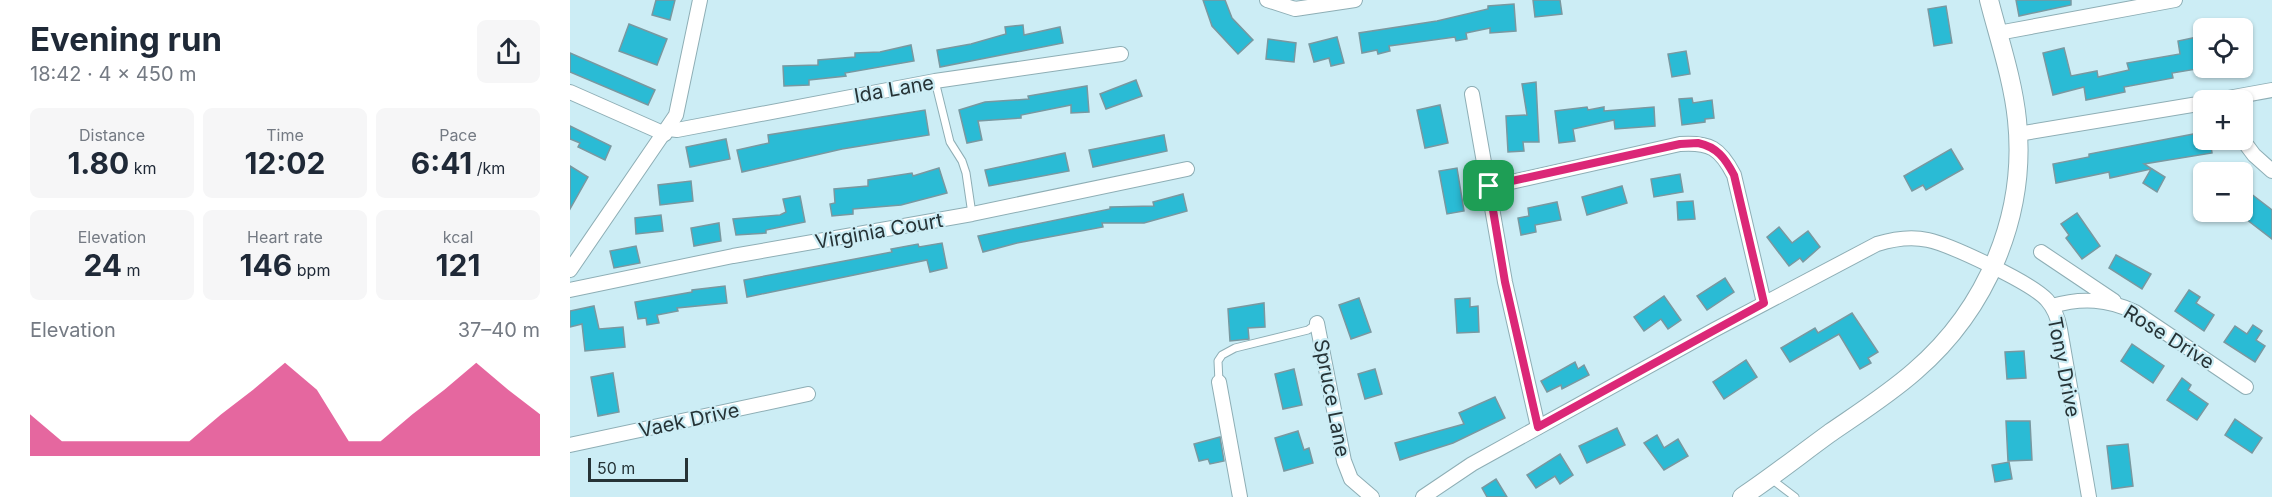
<!DOCTYPE html>
<html lang="en">
<head>
<meta charset="utf-8">
<style>
  body { margin:0; font-family:Inter,sans-serif; background:#f6f6f7; color:#1f2937; height:100vh; display:flex; flex-direction:column; font-size:22px; white-space:nowrap }
  * { box-sizing:border-box; margin:0 }
  p { font-size:20px; color:#747a83 }
  .icon { flex:none; width:33px; height:33px; fill:none; stroke:currentColor; stroke-width:2; stroke-linecap:round; stroke-linejoin:round }
  .map { position:relative; flex:1; overflow:hidden }
  .panel { display:flex; flex-direction:column; background:#fff; width:570px }
  .panel>* { flex:none }
  .controls { position:absolute; left:1623px; top:18px; display:grid; gap:12px }
  .controls a { display:grid; place-items:center; width:60px; height:60px; border-radius:9px; background:#fff; box-shadow:0 2px 4px #0004; font-size:30px }
  .scale { position:absolute; left:18px; bottom:15px; width:100px; box-sizing:border-box; padding-left:6px; border:3px solid #263336; border-top:0; font-size:16px; line-height:21px; white-space:nowrap; color:#263336; -webkit-text-stroke:4px #ccedf5; paint-order:stroke }
  .pin { position:absolute; display:grid; place-items:center; width:51px; height:51px; color:#fff; margin:-26px; border-radius:12px; box-shadow:0 3px 9px #0006 }
  .round { display:grid; place-items:center; flex:none; width:63px; height:63px; border-radius:9px; background:#f6f6f7 }
  .summary { display:flex; align-items:center; justify-content:space-between; height:102px; padding:0 30px }
  h1 { font-size:33px; font-weight:700; line-height:45px }
  .figures { display:grid; grid-template-columns:repeat(3,1fr); gap:9px; height:102px; padding:6px 30px }
  .figures div { display:grid; align-content:center; border-radius:9px; background:#f6f6f7; text-align:center }
  .figures b { font-size:30px; font-weight:700 }
  .figures small { font-size:16px; font-weight:400 }
  .figures p { font-size:16px }
  .chart { height:168px; padding:12px 30px }
  .chart p { display:flex; justify-content:space-between }
  .chart svg { width:100%; height:108px; margin-top:6px; fill:#db2777; opacity:.7 }
  main { display:flex; flex:1; min-height:0 }
  .map>svg:first-child { display:block }
  .building { fill:#2abbd5; stroke:#7998a0; stroke-width:1.5 }
  .lines { fill:none; stroke-linecap:round; stroke-linejoin:round }
  .lane-casing { stroke:#8eaeb5; stroke-width:9 }
  .street-casing { stroke:#8eaeb5; stroke-width:16 }
  .secondary-casing { stroke:#8eaeb5; stroke-width:20 }
  .lane { stroke:#fff; stroke-width:7 }
  .street { stroke:#fff; stroke-width:14 }
  .secondary { stroke:#fff; stroke-width:18 }
  .route-casing { stroke:#fff; stroke-width:12 }
  .route { stroke:#db2777; stroke-width:8 }
  .labels { text-anchor:middle; dominant-baseline:central; stroke-width:4.5; stroke-linejoin:round; paint-order:stroke }
  .street-label { font-size:20px; fill:#263336; stroke:#ccedf5 }
</style>
</head>
<body>
<main>
<section class="panel">
<div class="summary"><div><h1>Evening run</h1><p>18:42 · 4 × 450 m</p></div><a class="round"><svg class="icon" aria-label="share" viewBox="0 0 24 24"><path d="M12 15V3M7 8l5-5 5 5M5 13v7h14v-7"/></svg></a></div>
<div class="figures">
<div><p>Distance</p><b>1.80<small> km</small></b></div>
<div><p>Time</p><b>12:02</b></div>
<div><p>Pace</p><b>6:41<small> /km</small></b></div>
</div>
<div class="figures">
<div><p>Elevation</p><b>24<small> m</small></b></div>
<div><p>Heart rate</p><b>146<small> bpm</small></b></div>
<div><p>kcal</p><b>121</b></div>
</div>
<div class="chart"><p><span>Elevation</span>37–40 m</p>
<svg viewBox="0 0 160 44" preserveAspectRatio="none"><path d="M0 44V27L10 38L20 38L30 38L40 38L50 38L60 27L70 17L80 6L90 17L100 38L110 38L120 27L130 17L140 6L150 17L160 27V44z"/></svg>
</div>
</section>
<div class="map">
<svg width="1702" height="497" viewBox="0 0 1702 497">
  <rect width="100%" height="100%" fill="#ccedf5"/>
  <g class="building">
    <path d="M86,0h19l-5,20 -18,-5z"/>
    <path d="M633,0h22l7,18 21,22 -15,14 -26,-28z"/>
    <path d="M963,0h27l2,14 -27,3z"/>
    <path d="M1446,0h55v5l-52,11z"/>
    <path d="M944,4l2,27 -26,2v-5l-24,5 1,6 -11,2 -1,-4 -66,9 1,5 -12,3 -1,-4 -15,3 -3,-20 78,-12 51,-12v-3z"/>
    <path d="M1376,6l6,37 -18,3 -6,-37z"/>
    <path d="M59,24l38,15 -10,26 -38,-14z"/>
    <path d="M453,25l1,10 36,-8 3,16 -123,24 -3,-17 34,-6 35,-10 -1,-7z"/>
    <path d="M1632,36l2,21 -9,2 2,10 -25,4 1,5 -49,9 1,5 -39,8 -2,-13 -31,8 -10,-42 21,-5 7,28 26,-5 1,6 31,-7 -2,-7 53,-9 -2,-13z"/>
    <path d="M767,37l7,26 -13,3 -2,-8 -15,4 -5,-18z"/>
    <path d="M698,39l28,4 -2,19 -28,-3z"/>
    <path d="M341,45l3,16 -69,12 1,3 -37,4v5l-25,1 -1,-20 35,-1v-5l37,-3v-4l25,-1z"/>
    <path d="M1116,51l4,23 -18,3 -4,-23z"/>
    <path d="M0,53l85,37 -7,15 -78,-33z"/>
    <path d="M566,80l6,16 -36,13 -6,-15z"/>
    <path d="M966,82l3,60h-16l1,9 -16,1 -2,-36 21,-1 -5,-31z"/>
    <path d="M517,86l2,26 -18,1v-8l-50,10v3l-43,3 4,19 -15,3 -8,-33 26,-8 44,-3 -1,-3z"/>
    <path d="M1122,98l1,5 19,-3 2,18 -9,1v3l-23,3 -3,-26z"/>
    <path d="M870,105l8,38 -23,5 -8,-38z"/>
    <path d="M1017,107l1,3 16,-3v4l50,-4 1,19 -40,3 -1,-9 -41,9 2,12 -16,2 -4,-32z"/>
    <path d="M355,110l4,25 -87,14 -100,23 -5,-22 32,-7 -1,-8z"/>
    <path d="M0,126l41,20 -6,14 -27,-13 2,-4 -10,-4z"/>
    <path d="M1634,132v8h6l2,13 -68,11 21,13 -8,15 -14,-9 8,-14 -41,9 -1,-6 -53,11 -3,-19 36,-7v-3z"/>
    <path d="M594,135l3,16 -74,16 -4,-17z"/>
    <path d="M156,139l4,20 -40,8 -4,-20z"/>
    <path d="M1381,149l12,20 -37,21 -3,-5 -11,6 -8,-15z"/>
    <path d="M495,153l4,18 -80,15 -4,-16z"/>
    <path d="M0,166l18,11 -18,32z"/>
    <path d="M369,168l8,25 -46,12 -48,4v5l-21,2 -2,-12 5,-1 -1,-14 34,-3v-6l44,-7 1,3z"/>
    <path d="M887,168l7,43 -17,3 -8,-43z"/>
    <path d="M1110,174l3,18 -29,5 -3,-18z"/>
    <path d="M121,181l2,20 -33,4 -2,-20z"/>
    <path d="M1052,186l5,17 -40,12 -5,-18z"/>
    <path d="M1680,193l22,17v29l-30,-23v-13z"/>
    <path d="M613,194l4,17 -43,12h-42l1,4 -86,16 -34,9 -5,-16 132,-27v-2l44,-1 -1,-4z"/>
    <path d="M230,196l5,26 -39,8v3l-30,2 -3,-16 47,-4 6,-3 -3,-13z"/>
    <path d="M1123,201l2,18 -17,1 -1,-18z"/>
    <path d="M987,202l4,18 -26,5 1,7 -15,3 -3,-17 11,-2 -1,-8z"/>
    <path d="M1507,213l23,33 -18,13 -16,-21 3,-3 -8,-11z"/>
    <path d="M91,215l2,16 -27,3 -1,-16z"/>
    <path d="M149,223l2,18 -27,5 -3,-18z"/>
    <path d="M1209,227l13,16 16,-12 12,16 -17,15 -3,-4 -11,8 -22,-29z"/>
    <path d="M372,243l5,25 -17,4 -3,-12 -180,37 -3,-17 148,-28 -1,-3 27,-5 1,3z"/>
    <path d="M66,246l4,17 -26,5 -4,-17z"/>
    <path d="M1546,255l35,19 -9,15 -33,-21z"/>
    <path d="M1155,278l9,14 -27,18 -10,-14z"/>
    <path d="M155,286l2,17 -50,5 1,3 -21,4 2,8 -12,2 -1,-7 -8,1 -3,-17 57,-10v-2z"/>
    <path d="M1619,290l11,7 -4,6 18,12 -10,16 -29,-20z"/>
    <path d="M1094,296l17,24 -13,9 -7,-10 -17,12 -10,-14z"/>
    <path d="M789,298l12,34 -20,7 -12,-34z"/>
    <path d="M900,298v9l8,-1 1,26 -22,1 -2,-34z"/>
    <path d="M694,303l1,24 -17,1 1,11 -19,2 -2,-32z"/>
    <path d="M24,306l5,23 24,-2 2,20 -40,4 -3,-27 -12,3v-16z"/>
    <path d="M1282,313l26,39 -10,6 3,5 -11,6 -21,-35 -49,28 -9,-14 34,-20 3,5z"/>
    <path d="M1683,325l9,6 -6,9 9,6 -10,16 -31,-20 11,-16 12,8z"/>
    <path d="M1562,344l32,22 -11,17 -32,-22z"/>
    <path d="M1454,351l2,27 -19,1 -2,-27z"/>
    <path d="M1176,360l11,17 -33,22 -11,-17z"/>
    <path d="M1005,362l3,7 6,-4 5,10 -27,14 -1,-4 -14,7 -6,-11z"/>
    <path d="M724,369l8,36 -19,4 -8,-35z"/>
    <path d="M805,369l7,25 -17,5 -7,-25z"/>
    <path d="M43,373l6,39 -21,4 -7,-39z"/>
    <path d="M1612,378l9,7 -3,5 20,14 -11,16 -30,-20z"/>
    <path d="M925,397l10,21 -52,25 -53,17 -5,-17 69,-19 -5,-11z"/>
    <path d="M1665,419l27,19 -10,15 -27,-18z"/>
    <path d="M1436,421h24l2,39 -24,1z"/>
    <path d="M1047,428l8,17 -38,18 -8,-17z"/>
    <path d="M728,431l6,19 5,-2 4,15 -29,8 -9,-33z"/>
    <path d="M1087,435l7,13 14,-9 10,17 -24,14 -20,-27z"/>
    <path d="M650,437l4,24 -14,3 -2,-5 -9,2 -5,-17z"/>
    <path d="M1558,444l5,42 -21,3 -5,-43z"/>
    <path d="M990,454l13,21 -13,9 -5,-8 -19,12 -9,-13z"/>
    <path d="M1439,462l3,17 -17,3 -3,-17z"/>
    <path d="M926,479l11,18h-20l-5,-9z"/>
  </g>
  <g class="lines">
    <defs>
      <g id="lane">
        <path d="M365,81l15,61 12,19 4,12 6,41"/>
        <path d="M649,382l-1,-21 4,-6 13,-7 73,-18 8,-6"/>
        <path d="M1200,478l25,19"/>
      </g>
      <g id="street">
        <path d="M697,0l28,9 60,-9"/>
        <path d="M1428,33l177,-33"/>
        <path d="M0,92l95,42"/>
        <path d="M902,94l33,188 33,145"/>
        <path d="M1647,100l55,-10"/>
        <path d="M99,129l8,1 258,-49 186,-27"/>
        <path d="M1448,134l186,-31"/>
        <path d="M1672,139l12,16 18,16"/>
        <path d="M919,187l191,-43c30,-2 40,4 54,31l30,128"/>
        <path d="M1471,252l73,49"/>
        <path d="M0,270l106,-155 24,-115"/>
        <path d="M0,290l163,-34 239,-42 215,-45"/>
        <path d="M1482,306c30,-9 56,-7 83,6l111,75"/>
        <path d="M747,323l27,138 7,18 21,18"/>
        <path d="M649,382l21,115"/>
        <path d="M0,445l238,-51"/>
        <path d="M853,497l49,-33 242,-134 163,-86c16,-5 34,-8 51,-4 23,5 104,43 119,60 8,9 11,18 13,29l29,168"/>
      </g>
      <path id="secondary" d="M1172,497c30,-20 59,-43 88,-64 29,-20 59,-39 85,-62 72,-62 112,-156 102,-251 -4,-40 -18,-81 -28,-120"/>
    </defs>
    <use href="#lane" class="lane-casing"/>
    <use href="#street" class="street-casing"/>
    <use href="#secondary" class="secondary-casing"/>
    <use href="#lane" class="lane"/>
    <use href="#street" class="street"/>
    <use href="#secondary" class="secondary"/>
  </g>
  <g class="lines">
    <defs>
      <path id="route" d="M1128,143c19,4 27,15 36,32l30,128 -226,124 -33,-145 -16,-96 191,-42z"/>
    </defs>
    <use href="#route" class="route-casing"/>
    <use href="#route" class="route"/>
  </g>
  <g class="labels">
    <g class="street-label">
      <text transform="translate(324 89) rotate(-10)">Ida Lane</text>
      <text transform="translate(309 231) rotate(-10)">Virginia Court</text>
      <text transform="translate(1599 337) rotate(32)">Rose Drive</text>
      <text transform="translate(1494 367) rotate(79)">Tony Drive</text>
      <text transform="translate(762 398) rotate(79)">Spruce Lane</text>
      <text transform="translate(119 420) rotate(-12)">Vaek Drive</text>
    </g>
  </g>
</svg>
<div class="controls">
<a><svg class="icon" aria-label="locate" viewBox="0 0 24 24"><circle cx="12" cy="12" r="6"/><path d="M12 2v4M12 18v4M2 12h4M18 12h4"/></svg></a>
<a>+</a>
<a>−</a>
</div>
<div class="scale">50 m</div>
<div class="pin" style="left:919px;top:186px;background:#1e9e55"><svg class="icon" aria-label="arrive" viewBox="0 0 24 24"><path d="M6 21V4h12l-3 4 3 4H6"/></svg></div>
</div>
</main>
</body>
</html>
